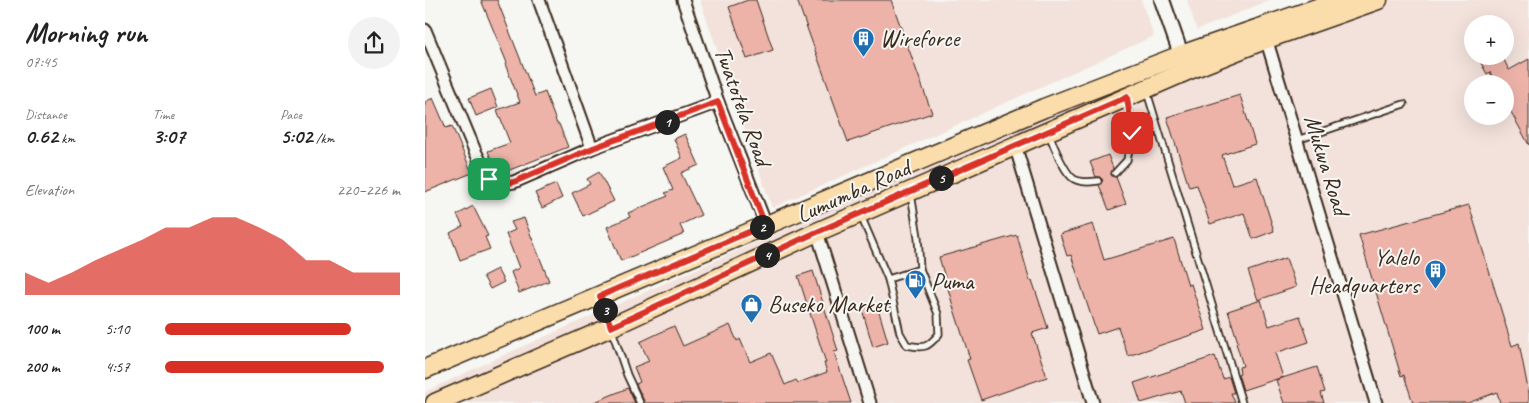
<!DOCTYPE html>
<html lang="en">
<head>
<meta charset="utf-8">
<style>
  body { margin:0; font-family:Caveat,sans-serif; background:#f2f2f2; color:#222; height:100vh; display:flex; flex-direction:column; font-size:19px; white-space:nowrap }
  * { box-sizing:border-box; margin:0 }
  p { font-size:16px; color:#767676 }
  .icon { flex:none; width:28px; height:28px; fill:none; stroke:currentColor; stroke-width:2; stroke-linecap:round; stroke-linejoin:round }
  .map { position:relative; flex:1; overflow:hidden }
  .drawer { display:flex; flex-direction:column; background:#fff; width:425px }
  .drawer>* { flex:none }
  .tools { position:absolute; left:1039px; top:15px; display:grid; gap:10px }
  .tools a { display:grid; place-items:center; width:50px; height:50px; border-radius:50%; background:#fff; box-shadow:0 5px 20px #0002; font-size:25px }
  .pin { position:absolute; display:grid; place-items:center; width:42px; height:42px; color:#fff; margin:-21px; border-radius:10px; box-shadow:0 2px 8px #0006 }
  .km { position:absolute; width:25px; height:25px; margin:-12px; border-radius:50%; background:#222; color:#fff; font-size:14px; line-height:25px; text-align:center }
  .round { display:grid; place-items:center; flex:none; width:52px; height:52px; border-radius:26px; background:#f2f2f2 }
  .summary { display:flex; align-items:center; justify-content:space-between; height:85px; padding:0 25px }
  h1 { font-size:28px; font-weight:600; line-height:38px }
  .metrics { display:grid; grid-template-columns:repeat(3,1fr); gap:8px; height:85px; padding:5px 25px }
  .metrics div { display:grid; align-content:center }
  .metrics b { font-size:21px; font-weight:600 }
  .metrics small { font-size:14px; font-weight:400 }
  .metrics p { font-size:14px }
  .chart { height:140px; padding:10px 25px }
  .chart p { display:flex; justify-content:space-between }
  .chart svg { width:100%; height:90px; margin-top:5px; fill:#d93025; opacity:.7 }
  ul { padding:0 25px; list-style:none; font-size:16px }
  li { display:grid; grid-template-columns:80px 60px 1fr; align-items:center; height:38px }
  li i { height:12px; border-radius:6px; background:#d93025 }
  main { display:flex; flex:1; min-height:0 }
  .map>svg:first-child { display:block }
  .built { fill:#f3e2dc; fill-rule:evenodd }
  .building { fill:#edb3a9; stroke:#3b2a1e }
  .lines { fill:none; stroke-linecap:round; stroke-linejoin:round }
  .service-casing { stroke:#3b2a1e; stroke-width:9 }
  .minor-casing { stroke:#3b2a1e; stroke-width:15 }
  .tertiary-casing { stroke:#3b2a1e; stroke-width:18 }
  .primary-casing { stroke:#3b2a1e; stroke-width:21 }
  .service { stroke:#f6f6f2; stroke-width:5.5 }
  .minor { stroke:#f6f6f2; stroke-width:11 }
  .tertiary { stroke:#f6f6f2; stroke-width:14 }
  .primary { stroke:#faddab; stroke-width:18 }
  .route-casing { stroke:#fff; stroke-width:10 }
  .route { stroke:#d93025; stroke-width:6 }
  .labels { text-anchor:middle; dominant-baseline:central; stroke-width:4; stroke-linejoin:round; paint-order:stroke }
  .poi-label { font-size:24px; fill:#3b2a1e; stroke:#f6f6f2; text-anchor:start }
  .street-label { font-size:24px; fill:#3b2a1e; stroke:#f6f6f2 }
</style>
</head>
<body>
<main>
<section class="drawer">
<div class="summary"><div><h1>Morning run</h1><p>07:45</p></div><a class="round"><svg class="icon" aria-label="share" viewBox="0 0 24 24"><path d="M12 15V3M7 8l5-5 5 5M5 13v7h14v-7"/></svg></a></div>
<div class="metrics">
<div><p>Distance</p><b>0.62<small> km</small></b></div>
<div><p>Time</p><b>3:07</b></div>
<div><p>Pace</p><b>5:02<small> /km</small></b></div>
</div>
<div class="chart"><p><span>Elevation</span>220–226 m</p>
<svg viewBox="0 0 160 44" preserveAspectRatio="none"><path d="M0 44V33L10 38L20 33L30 27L40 22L50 17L60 11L70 11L80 6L90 6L100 11L110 17L120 27L130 27L140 33L150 33L160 33V44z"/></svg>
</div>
<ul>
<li><b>100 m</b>5:10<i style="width:79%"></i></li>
<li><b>200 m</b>4:57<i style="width:93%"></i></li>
</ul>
</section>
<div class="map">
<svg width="1104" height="403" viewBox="0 0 1104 403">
  <rect width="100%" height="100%" fill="#f6f6f2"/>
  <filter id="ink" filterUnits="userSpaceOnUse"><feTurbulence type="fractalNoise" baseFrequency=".02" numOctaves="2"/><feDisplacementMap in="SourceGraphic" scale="10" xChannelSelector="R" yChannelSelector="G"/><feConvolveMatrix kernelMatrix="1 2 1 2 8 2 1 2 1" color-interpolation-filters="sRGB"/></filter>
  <g filter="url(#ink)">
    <g class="built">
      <path d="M275,0h441l13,36 -382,172z"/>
      <path d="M762,0h83l-73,30z"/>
      <path d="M905,0h199v403h-1104v-11l70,-33 320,-143 256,-119zM1048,24h32v32h-32zM1048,84h32v32h-32z"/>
    </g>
    <g class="building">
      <path d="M56,0h16l38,96 10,-4 12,32h2l9,23 -71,28 -9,-24 22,-8 -13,-33 23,-8 -15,-38 2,-1z"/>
      <path d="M323,0h8l17,50 -26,9 -18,-52z"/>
      <path d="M372,0h94l41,113 -84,29z"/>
      <path d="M1052,56h25l7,14 20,-11v86l-24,-44v-17h-9l-6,-12 -3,2z"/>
      <path d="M66,89l7,18 -22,9 -7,-18z"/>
      <path d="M815,95l15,49 -33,11 10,30 25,-8 17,54 -21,8 -9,-26 -34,11 -13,-39 -8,2 -22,-70z"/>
      <path d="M8,98l13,30 6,-2 20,47 -47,19v-90z"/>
      <path d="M260,134l14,31 -18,8 20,42 -21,10 4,9 -63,27 -14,-34 23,-10 -2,-4 40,-17 -3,-3 8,-3 -10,-23 19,-9 -8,-19z"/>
      <path d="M683,155l5,13 -2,7 5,2 10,27 -17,6 -10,-25 4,-5 -3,-3h-4l-6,-15z"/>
      <path d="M174,172l15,29 -31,15 -11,-23 18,-9 -3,-5z"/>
      <path d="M131,184l6,14 -20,10 -7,-15z"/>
      <path d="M1044,205l43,141 7,-3 10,51v9h-29l-3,-11 -29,11h-55l-9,-28 -3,1 -42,-141z"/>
      <path d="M48,206l15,30 -3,1 5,12 -30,11 -10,-27 13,-7 -6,-11z"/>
      <path d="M99,218l25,63 -30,12 -8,-21 8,-4 -13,-34 9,-4 -4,-8z"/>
      <path d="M668,224l11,36 70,-21 14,46 3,-1 15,46 -78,26 -10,-29 -21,7 -26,-79 -4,1 -7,-22z"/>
      <path d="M592,235l13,46 2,-1 16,48 -16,5 15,44 -66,23 -14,-40 3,-1 -17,-53 -14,-49z"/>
      <path d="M861,258l10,29 -38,13 -10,-29z"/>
      <path d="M72,269l7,13 -14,7 -7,-13z"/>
      <path d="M388,271l25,80 -4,1 17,51h-206l-9,-19 4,-2 -6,-15 15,-6 -9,-19 34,-16 9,20 47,-21 7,16 3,-2 10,23 21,-9 14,32 11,-5 2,3 29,-11 -3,-9h2l-28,-87z"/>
      <path d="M836,300l8,26 31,-10 9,26 -34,11 8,24 -40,13 -5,-16 2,-1 -1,-6 4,-1 -7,-23 2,-1 -10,-31z"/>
      <path d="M452,305l11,37 -15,5 -11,-38z"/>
      <path d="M790,356l8,23 6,-2 5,16h-3l4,10h-50l-4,-12 -40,12 -7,-20z"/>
      <path d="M892,367l8,25 -4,1 3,10h-40l-8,-23z"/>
      <path d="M203,388l7,15h-43z"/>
    </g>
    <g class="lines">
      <defs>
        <g id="service">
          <path d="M722,92l95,311"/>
          <path d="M624,134c5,12 15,39 25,45 7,4 16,3 24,2"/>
          <path d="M872,140l107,-36"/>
          <path d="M690,173l12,-13 5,-27 -5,-34"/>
          <path d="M436,216l27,63 32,-10 -2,-32 -7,-43"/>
          <path d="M463,279l12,54 7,12c18,4 21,2 32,-11l-1,-20 -18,-45"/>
          <path d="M176,298l26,77 13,28"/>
        </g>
        <g id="minor">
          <path d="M114,0l53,148"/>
          <path d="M258,0l35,102 48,123"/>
          <path d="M0,30l50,121 14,28 11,5 14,-2 78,-34 126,-46"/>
          <path d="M840,35l111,368"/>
          <path d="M590,145l78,258"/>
          <path d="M392,232l53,171"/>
        </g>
        <path id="tertiary" d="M737,0l22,63"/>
        <g id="primary">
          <path d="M0,369l619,-261 137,-53 159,-55"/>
          <path d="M10,403l176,-76 206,-95 370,-161 80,-32 111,-39"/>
        </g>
      </defs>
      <use href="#service" class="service-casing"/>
      <use href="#minor" class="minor-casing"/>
      <use href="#tertiary" class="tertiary-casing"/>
      <use href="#primary" class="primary-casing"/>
      <use href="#service" class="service"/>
      <use href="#minor" class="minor"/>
      <use href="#tertiary" class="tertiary"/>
      <use href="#primary" class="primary"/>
    </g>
  </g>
  <g class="lines" filter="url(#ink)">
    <defs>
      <path id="route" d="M64,179l11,5 14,-2 79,-34 125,-46 47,123 -165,71 11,31 206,-95 310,-135 5,36"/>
    </defs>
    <use href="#route" class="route-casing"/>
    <use href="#route" class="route"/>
  </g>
  <defs>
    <symbol id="building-pin" viewBox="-11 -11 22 30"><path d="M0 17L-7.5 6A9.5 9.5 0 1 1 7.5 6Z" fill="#1f6fb2" stroke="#f6f6f2"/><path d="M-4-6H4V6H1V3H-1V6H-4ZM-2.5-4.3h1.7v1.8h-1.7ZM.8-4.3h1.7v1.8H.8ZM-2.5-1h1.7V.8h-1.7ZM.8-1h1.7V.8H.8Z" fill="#fff"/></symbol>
    <symbol id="fuel-pin" viewBox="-11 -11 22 30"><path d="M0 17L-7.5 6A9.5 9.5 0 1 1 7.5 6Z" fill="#1f6fb2" stroke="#f6f6f2"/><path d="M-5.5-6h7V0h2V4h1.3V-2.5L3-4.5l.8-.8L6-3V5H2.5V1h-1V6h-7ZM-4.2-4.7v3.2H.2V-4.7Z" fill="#fff"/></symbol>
    <symbol id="shop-pin" viewBox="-11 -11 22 30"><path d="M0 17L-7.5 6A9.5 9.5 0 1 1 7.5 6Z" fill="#1f6fb2" stroke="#f6f6f2"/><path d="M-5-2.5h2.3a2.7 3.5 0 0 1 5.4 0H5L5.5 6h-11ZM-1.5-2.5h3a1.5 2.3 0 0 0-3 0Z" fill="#fff"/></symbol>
  </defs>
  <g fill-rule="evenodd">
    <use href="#building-pin" x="426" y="26" width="25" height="34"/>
    <use href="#building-pin" x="998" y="258" width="25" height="34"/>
    <use href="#fuel-pin" x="478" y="268" width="25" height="34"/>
    <use href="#shop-pin" x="314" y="292" width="25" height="34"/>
  </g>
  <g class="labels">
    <g class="poi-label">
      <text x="455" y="38">Wireforce</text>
      <text x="994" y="257" text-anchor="end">Yalelo<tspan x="994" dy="28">Headquarters</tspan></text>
      <text x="506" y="281">Puma</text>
      <text x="343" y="304">Buseko Market</text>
    </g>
    <g class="street-label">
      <text transform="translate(318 106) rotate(70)">Twatotela Road</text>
      <text transform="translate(902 165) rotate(73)">Mukwa Road</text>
      <text transform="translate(428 191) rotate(-24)">Lumumba Road</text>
    </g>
  </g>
</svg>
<div class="tools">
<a>+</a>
<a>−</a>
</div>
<div class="pin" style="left:64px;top:179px;background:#1e9e55"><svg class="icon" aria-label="arrive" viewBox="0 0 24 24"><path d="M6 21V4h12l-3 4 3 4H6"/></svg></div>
<div class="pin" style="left:707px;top:133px;background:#d93025"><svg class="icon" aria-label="check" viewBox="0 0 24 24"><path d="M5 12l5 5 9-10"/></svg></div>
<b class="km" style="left:242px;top:122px">1</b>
<b class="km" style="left:337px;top:227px">2</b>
<b class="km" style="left:180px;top:310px">3</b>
<b class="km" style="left:342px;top:255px">4</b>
<b class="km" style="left:516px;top:178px">5</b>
</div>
</main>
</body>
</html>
